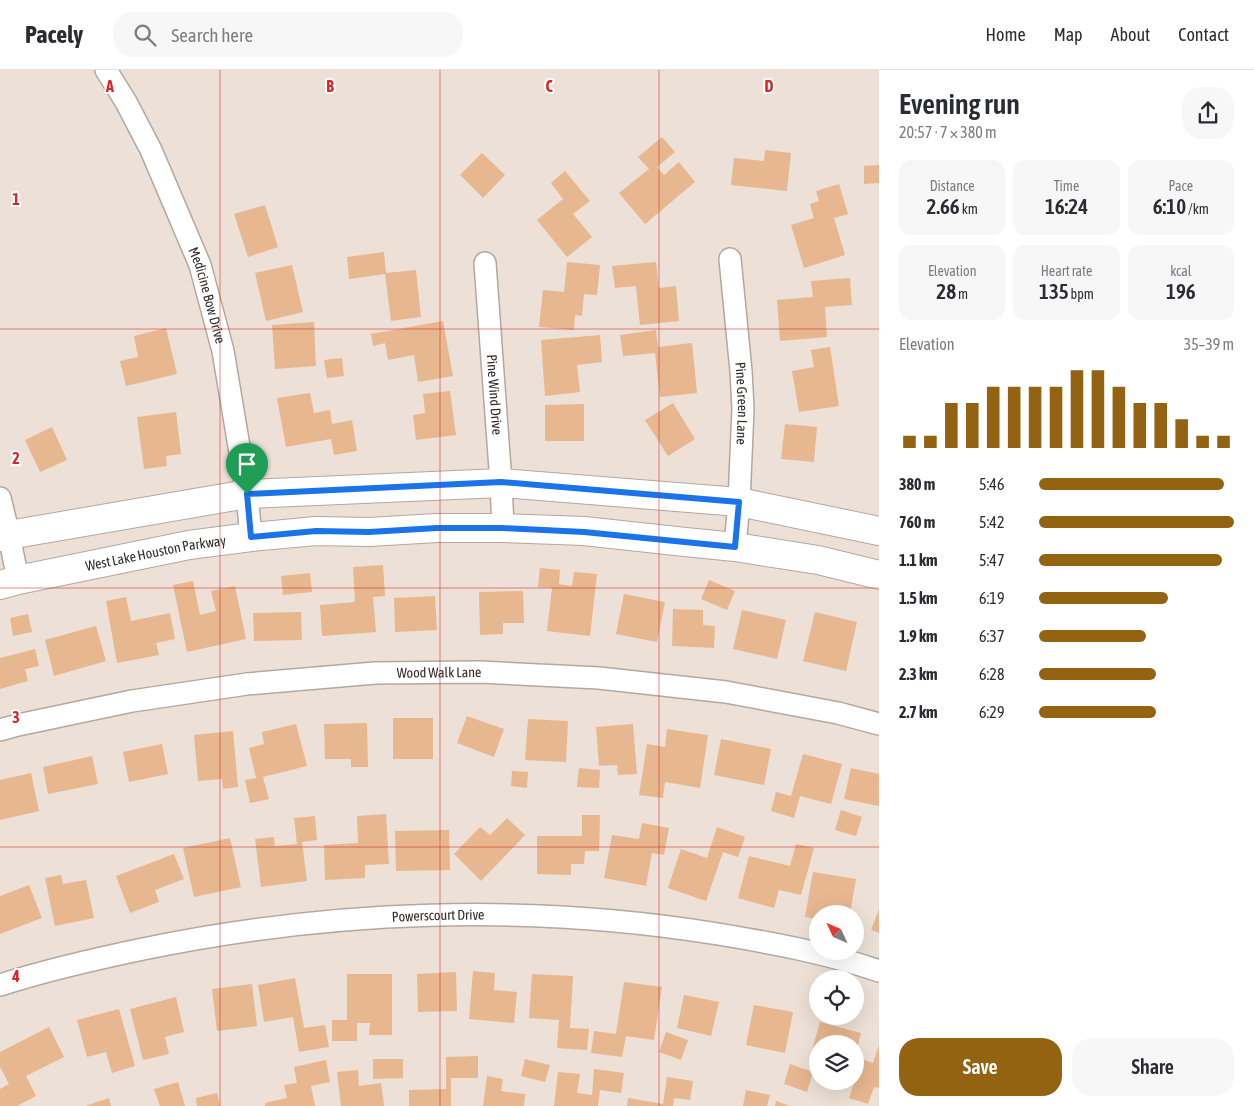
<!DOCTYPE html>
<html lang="en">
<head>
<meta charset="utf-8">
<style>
  body { margin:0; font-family:"Asap Condensed",sans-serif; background:#f7f7f7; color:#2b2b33; height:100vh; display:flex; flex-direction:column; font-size:19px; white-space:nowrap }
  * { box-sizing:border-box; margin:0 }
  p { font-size:16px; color:#7c7c81 }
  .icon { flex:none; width:28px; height:28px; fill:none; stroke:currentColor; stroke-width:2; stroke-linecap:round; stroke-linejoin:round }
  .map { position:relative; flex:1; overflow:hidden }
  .details { display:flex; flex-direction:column; background:#fff; width:375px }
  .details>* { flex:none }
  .needle { width:32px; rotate:314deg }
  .controls { position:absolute; left:809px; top:835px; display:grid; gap:10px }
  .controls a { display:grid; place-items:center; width:55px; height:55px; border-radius:50%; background:#fff; box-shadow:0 5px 20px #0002; font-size:25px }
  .pin { position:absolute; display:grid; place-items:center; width:42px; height:42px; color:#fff; margin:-51px -21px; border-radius:50% 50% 50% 0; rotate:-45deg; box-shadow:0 0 5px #0007 }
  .pin .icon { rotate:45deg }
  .round { display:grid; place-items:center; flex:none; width:52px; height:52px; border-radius:20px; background:#f7f7f7 }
  .overview { display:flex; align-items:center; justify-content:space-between; height:85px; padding:0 20px }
  h1 { font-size:28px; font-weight:600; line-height:38px }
  .metrics { display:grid; grid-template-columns:repeat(3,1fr); gap:8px; height:85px; padding:5px 20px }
  .metrics div { display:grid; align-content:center; border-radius:12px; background:#f7f7f7; text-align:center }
  .metrics b { font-size:21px; font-weight:600 }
  .metrics small { font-size:14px; font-weight:400 }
  .metrics p { font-size:14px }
  .chart { height:140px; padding:10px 20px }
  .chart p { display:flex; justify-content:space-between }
  .chart svg { width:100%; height:90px; margin-top:5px; stroke:#936312; stroke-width:6 }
  .primary-button { display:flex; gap:10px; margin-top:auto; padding:10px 20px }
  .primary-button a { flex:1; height:58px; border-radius:20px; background:#936312; color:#fff; font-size:20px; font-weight:600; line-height:58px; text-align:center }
  .primary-button a+a { background:#f7f7f7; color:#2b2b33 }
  ul { padding:0 20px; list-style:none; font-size:16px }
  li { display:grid; grid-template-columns:80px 60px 1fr; align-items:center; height:38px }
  li i { height:12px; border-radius:6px; background:#936312 }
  header { display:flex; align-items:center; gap:30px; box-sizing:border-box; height:70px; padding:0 25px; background:#fff; border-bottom:1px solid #e1e1e2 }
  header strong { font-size:24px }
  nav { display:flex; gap:28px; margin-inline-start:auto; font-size:18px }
  .search { width:350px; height:45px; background:#f7f7f7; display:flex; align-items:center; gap:12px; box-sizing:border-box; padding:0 18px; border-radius:20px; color:#7c7c81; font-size:19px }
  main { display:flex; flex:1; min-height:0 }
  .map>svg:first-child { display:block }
  .building { fill:#e7b78f }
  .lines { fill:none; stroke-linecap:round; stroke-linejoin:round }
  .minor-casing { stroke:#b4a89e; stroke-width:24 }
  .secondary-casing { stroke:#b4a89e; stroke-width:30 }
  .minor { stroke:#fff; stroke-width:21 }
  .secondary { stroke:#fff; stroke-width:28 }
  .route-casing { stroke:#fff; stroke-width:10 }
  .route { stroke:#1a73e8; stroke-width:6 }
  .grid { fill:none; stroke:#d62828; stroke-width:1; stroke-opacity:0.55 }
  .labels { text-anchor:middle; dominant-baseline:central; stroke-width:4; stroke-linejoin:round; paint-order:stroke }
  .street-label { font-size:14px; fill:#312c28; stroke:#fff }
  .grid-label { font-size:16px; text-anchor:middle; font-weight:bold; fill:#d62828; stroke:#fff; stroke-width:4; stroke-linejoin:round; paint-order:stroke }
</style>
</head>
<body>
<header>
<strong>Pacely</strong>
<div class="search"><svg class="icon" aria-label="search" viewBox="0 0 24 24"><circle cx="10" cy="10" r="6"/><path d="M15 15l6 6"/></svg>Search here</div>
<nav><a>Home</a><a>Map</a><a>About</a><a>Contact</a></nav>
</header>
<main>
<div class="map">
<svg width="879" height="1036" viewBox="0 0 879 1036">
  <rect width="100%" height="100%" fill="#ede0d6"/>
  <g class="building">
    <path d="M662,67l13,15 -18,15 7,8 15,-13 16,20 -50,42 -26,-31 30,-24 -11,-12z"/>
    <path d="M765,80l26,3 -4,38 -56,-6 3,-27 30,3z"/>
    <path d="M482,83l23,22 -22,23 -23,-23z"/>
    <path d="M879,95v18l-15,1v-18z"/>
    <path d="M565,101l25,30 -17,13 19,23 -25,20 -30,-37 26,-21 -12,-16z"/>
    <path d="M839,114l9,30 -14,4 11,37 -41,13 -13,-43 23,-7 -4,-14 9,-3 -3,-10z"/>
    <path d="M265,135l13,42 -30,10 -14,-43z"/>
    <path d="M384,182l2,21 30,-3 5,47 -30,4 -6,-47 -36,5 -2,-22z"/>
    <path d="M567,192l33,3 -3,30 -13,-1 -2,22 -7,-1 -1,15 -35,-3 4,-37 21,2z"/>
    <path d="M656,192l3,26 17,-2 3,35 -39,4 -4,-39 -21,2 -3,-22z"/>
    <path d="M292,195l11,47 -37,9 -11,-48z"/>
    <path d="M850,208l2,27 -27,2 2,30 -47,4 -3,-41 36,-3 -2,-16z"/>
    <path d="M443,251l10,55 -35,6 -4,-27 -26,5 -3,-17 -12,3 -2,-12z"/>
    <path d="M314,252l2,44 -41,3 -3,-44z"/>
    <path d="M166,258l11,46 -51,12 -6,-25 18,-4 -4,-21z"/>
    <path d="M656,260l2,17 34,-4 5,50 -37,4 -5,-44 -32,3 -3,-21z"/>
    <path d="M600,265l2,27 -25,3 3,27 -35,4 -4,-56z"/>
    <path d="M830,277l9,59 -40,6 -7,-41 22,-4 -3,-17z"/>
    <path d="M342,288l2,18 -17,2 -3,-18z"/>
    <path d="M450,321l6,44 -40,5 -3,-25 12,-2 -2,-19z"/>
    <path d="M310,323l4,20 16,-3 2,14 20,-4 5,31 -23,4 -3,-16 -45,8 -9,-49z"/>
    <path d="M673,333l22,36 -27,17 -23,-36z"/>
    <path d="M584,334v37h-39v-36z"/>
    <path d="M176,342l5,42 -15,2 1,10 -23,3 -7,-52z"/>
    <path d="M785,354l32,3 -3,35 -33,-3z"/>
    <path d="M52,357l15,33 -27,12 -15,-32z"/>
    <path d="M383,495l2,31 -12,1 3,35 -54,4 -2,-31 35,-3 -2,-35z"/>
    <path d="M540,498l20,2 -1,14 13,2 2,-14 23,2 -7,62 -43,-5 5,-43 -14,-1z"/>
    <path d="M310,503l2,19 -29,3 -2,-19z"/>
    <path d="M709,510l26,11 -8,19 -26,-11z"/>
    <path d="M193,511l7,34 16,-4 -5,-20 24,-5 11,53 -59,13 -14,-67z"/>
    <path d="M523,521l1,32h-21v11l-23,1 -1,-43z"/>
    <path d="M624,524l41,8 -8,40 -41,-8z"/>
    <path d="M435,526l2,34 -42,2 -1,-34z"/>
    <path d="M126,527l5,24 39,-8 5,26 -19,4 3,12 -42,8 -11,-62z"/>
    <path d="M673,539l30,1v15l12,1 -1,22 -42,-2z"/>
    <path d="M742,540l44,10 -9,39 -44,-10z"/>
    <path d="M301,542l1,28 -48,1 -1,-28z"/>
    <path d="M815,542l42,10 -11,49 -43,-10z"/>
    <path d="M28,544l4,18 -19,4 -3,-18z"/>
    <path d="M96,556l10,35 -52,15 -9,-36z"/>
    <path d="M35,579l4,17 -14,3 3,12 -28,8v-31z"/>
    <path d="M467,646l37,13 -10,28 -37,-14z"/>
    <rect x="393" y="648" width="40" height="41"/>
    <path d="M528,649l40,2 -2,41 -41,-2z"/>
    <path d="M367,653l1,44h-17v-8h-26l-1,-35z"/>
    <path d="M296,654l11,42 -44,11 6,22 -19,4 -5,-23 11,-2 -7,-30 15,-4 -2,-12z"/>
    <path d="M633,654l4,50 -19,1 -1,-10 -18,1 -3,-39z"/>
    <path d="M667,659l41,6 -8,53 -35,-6 -2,16 -24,-3 8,-51 18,3z"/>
    <path d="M233,661l5,56 -15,2 -1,-10 -24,2 -4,-46z"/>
    <path d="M721,669l50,10 -7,36 -50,-10z"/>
    <path d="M162,674l6,30 -39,8 -6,-30z"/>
    <path d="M803,684l39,10 -11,40 -31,-8 -6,22 -23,-7 5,-19 15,4z"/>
    <path d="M92,686l6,28 -50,10 -5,-27z"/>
    <path d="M579,698l21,2 -1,18 -22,-1z"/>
    <path d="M851,698l28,6v32l-35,-7z"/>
    <path d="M512,701l16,1 -1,16 -16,-2z"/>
    <path d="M31,703l8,38 -39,9v-40z"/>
    <path d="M841,740l21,7 -6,19 -21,-6z"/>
    <path d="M386,744l3,50 -24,1v13l-40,2 -1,-35 34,-2 -1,-27z"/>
    <path d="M582,745h18l-1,36h-14l-1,13h-13v11l-34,-1v-38h45z"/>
    <path d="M315,746l2,24 -15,2 5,39 -46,6 -6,-48 19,-2 1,9 22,-2 -3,-26z"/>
    <path d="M507,748l18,17 -44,46 -27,-27 26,-27 10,8z"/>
    <path d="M642,753l27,5 -5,27 -12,-2 -6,33 -42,-8 8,-43 27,4z"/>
    <path d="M717,757l28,10 -7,20 -15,-5 -17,49 -38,-13 13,-39 26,9z"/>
    <path d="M449,760l1,40 -54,1 -1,-40z"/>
    <path d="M230,768l11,49 -47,10 -11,-49z"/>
    <path d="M796,774l18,4 -13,47 -22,-5 -5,18 -36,-10 11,-42 41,10z"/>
    <path d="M174,784l10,25 -29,11 4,12 -29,11 -14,-37z"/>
    <path d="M813,802l43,7 -6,35h-32v5l-13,-2z"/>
    <path d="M61,805l2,9 23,-4 8,38 -39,8 -10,-48z"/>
    <path d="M29,815l13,33 -42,16v-38z"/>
    <path d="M879,839v24l-8,-3z"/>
    <path d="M473,901l22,2 -1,17 23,2 -3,31 -45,-4z"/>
    <path d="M456,902l1,39 -39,1 -1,-38z"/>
    <path d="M347,904h45v61h-23l1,-12h-13v18h-25v-21h15z"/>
    <path d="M532,904l41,2 -3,52 19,1 -2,21 -30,-2 2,-28 -30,-2z"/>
    <path d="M295,908l9,50 21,-3 4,22 -30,5 -6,-35 -29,5 -6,-37z"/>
    <path d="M624,912l38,5 -8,53 -28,-4 -4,21 -31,-4 3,-22 22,3z"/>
    <path d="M252,914l5,42 -40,5 -5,-42z"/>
    <path d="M684,925l35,7 -8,34 -34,-8z"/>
    <path d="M176,927l8,35 -19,5 4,17 -26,6 -13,-51z"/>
    <path d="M754,935l39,7 -8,41 -39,-8z"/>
    <path d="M119,939l16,57 -23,7 -6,-21 -19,5 -10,-37z"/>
    <path d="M820,952l41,11 -5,20 -1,-9h-37v15l-8,-2z"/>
    <path d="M49,957l15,30 -38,19 10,20 -19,10h-17v-17l9,-5 -9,-17v-15z"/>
    <path d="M666,962l22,8 -7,20 -22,-8z"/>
    <path d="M879,975v43l-5,-1 -6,17 -19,-6 13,-39 11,4z"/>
    <path d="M478,986v22h-27v28h-42v-16l37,-1v-32z"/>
    <path d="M373,989h30v19l-30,1z"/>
    <path d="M525,989l25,6 -5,17 -24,-6z"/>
    <path d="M326,990l4,22 -19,4 4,20h-50v-3l22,-5 -3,-13 13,-2 -3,-16z"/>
    <path d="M790,994l23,8 -6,20 -23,-8z"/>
    <path d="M594,999l30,4 -3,20 -21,-3 -2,16h-44l4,-34 22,2 -3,19 15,2z"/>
    <path d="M358,1000l1,16 22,-3 3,23h-43l-4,-34z"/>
    <path d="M487,1006l16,3 -2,12 24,3 -1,12h-41z"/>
    <path d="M667,1007l26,4 -3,19 -16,-2 -1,8h-46l1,-8 35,6z"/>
    <path d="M824,1011h24l-3,8 -22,-6z"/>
    <path d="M178,1012l7,24h-25l-6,-17z"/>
    <path d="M746,1020l24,5 -3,11h-24z"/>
    <path d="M217,1023l3,13h-23l-1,-8z"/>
    <path d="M109,1028l2,8h-26z"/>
    <path d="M776,1031l14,5h-15z"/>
  </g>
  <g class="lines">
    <defs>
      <g id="minor">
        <path id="s1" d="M106,0l20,32 25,48 49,115 23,86 24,143 4,43"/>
        <path id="s2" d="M730,189l11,112 2,38 -4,93 -4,45"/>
        <path id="s3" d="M485,193l16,220 2,45"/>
        <path d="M0,428l9,37 9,45"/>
        <path id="s4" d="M0,660l18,-5 114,-24 115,-17 128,-11 105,-1 119,6 127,14 112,21 41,11"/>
        <path id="s5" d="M0,915c47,-15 95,-26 143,-36 189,-39 385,-46 575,-15 54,9 109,19 161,37"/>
      </g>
      <g id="secondary">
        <path d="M0,467l9,-2 238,-41 254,-11 238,19 140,29"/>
        <path id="s6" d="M0,515l18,-5 171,-35 62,-8 65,-6 53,1 68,-4h66l81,3 101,11 50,5 83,13 61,15"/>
      </g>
    </defs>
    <use href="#minor" class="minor-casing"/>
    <use href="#secondary" class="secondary-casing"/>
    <use href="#minor" class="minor"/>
    <use href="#secondary" class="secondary"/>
  </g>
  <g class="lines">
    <defs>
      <path id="route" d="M501,412l238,20 -4,45 -151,-15 -82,-4h-65l-68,4 -53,-1 -65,6 -4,-43z"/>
    </defs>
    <use href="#route" class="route-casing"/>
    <use href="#route" class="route"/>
  </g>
  <path class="grid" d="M220,0v1036M440,0v1036M659,0v1036M0,259h879M0,518h879M0,777h879"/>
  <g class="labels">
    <g class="street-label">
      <text stroke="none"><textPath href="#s1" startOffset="248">Medicine Bow Drive</textPath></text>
      <text stroke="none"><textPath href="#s3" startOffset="132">Pine Wind Drive</textPath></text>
      <text stroke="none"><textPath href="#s2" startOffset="145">Pine Green Lane</textPath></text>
      <text stroke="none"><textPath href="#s6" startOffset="159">West Lake Houston Parkway</textPath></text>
      <text stroke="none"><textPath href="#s4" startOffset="444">Wood Walk Lane</textPath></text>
      <text stroke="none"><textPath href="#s5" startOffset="445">Powerscourt Drive</textPath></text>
    </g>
  </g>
  <g class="grid-label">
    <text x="110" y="22">A</text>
    <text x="330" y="22">B</text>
    <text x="549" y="22">C</text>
    <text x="769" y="22">D</text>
    <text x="16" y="135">1</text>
    <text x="16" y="394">2</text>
    <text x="16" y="653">3</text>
    <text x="16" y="912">4</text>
  </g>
</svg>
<div class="controls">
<a><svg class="needle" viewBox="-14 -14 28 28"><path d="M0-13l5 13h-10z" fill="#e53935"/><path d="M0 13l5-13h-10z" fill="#7c7c81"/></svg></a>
<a><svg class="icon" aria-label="locate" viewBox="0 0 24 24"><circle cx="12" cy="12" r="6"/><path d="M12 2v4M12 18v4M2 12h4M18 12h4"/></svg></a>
<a><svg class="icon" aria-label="layers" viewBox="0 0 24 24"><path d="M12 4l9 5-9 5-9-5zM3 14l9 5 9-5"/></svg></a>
</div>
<div class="pin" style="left:247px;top:424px;background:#1e9e55"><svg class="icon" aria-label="arrive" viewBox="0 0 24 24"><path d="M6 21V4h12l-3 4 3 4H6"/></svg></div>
</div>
<section class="details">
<div class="overview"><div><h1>Evening run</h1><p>20:57 · 7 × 380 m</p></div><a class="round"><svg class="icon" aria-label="share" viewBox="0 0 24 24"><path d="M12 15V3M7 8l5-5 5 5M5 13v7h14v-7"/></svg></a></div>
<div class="metrics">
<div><p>Distance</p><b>2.66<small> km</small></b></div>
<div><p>Time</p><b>16:24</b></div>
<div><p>Pace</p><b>6:10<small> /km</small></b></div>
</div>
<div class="metrics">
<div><p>Elevation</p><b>28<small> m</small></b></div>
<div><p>Heart rate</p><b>135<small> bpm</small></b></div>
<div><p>kcal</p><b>196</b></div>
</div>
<div class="chart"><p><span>Elevation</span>35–39 m</p>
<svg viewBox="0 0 160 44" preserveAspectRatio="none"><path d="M5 44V38M15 44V38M25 44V22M35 44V22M45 44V14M55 44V14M65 44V14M75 44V14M85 44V6M95 44V6M105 44V14M115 44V22M125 44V22M135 44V30M145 44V38M155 44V38"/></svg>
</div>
<ul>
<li><b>380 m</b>5:46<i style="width:95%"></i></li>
<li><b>760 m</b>5:42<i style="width:100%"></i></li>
<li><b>1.1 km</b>5:47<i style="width:94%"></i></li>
<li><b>1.5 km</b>6:19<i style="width:66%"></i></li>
<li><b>1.9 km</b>6:37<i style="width:55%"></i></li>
<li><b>2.3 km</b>6:28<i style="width:60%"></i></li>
<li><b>2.7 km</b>6:29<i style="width:60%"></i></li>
</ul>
<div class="primary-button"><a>Save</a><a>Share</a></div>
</section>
</main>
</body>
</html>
